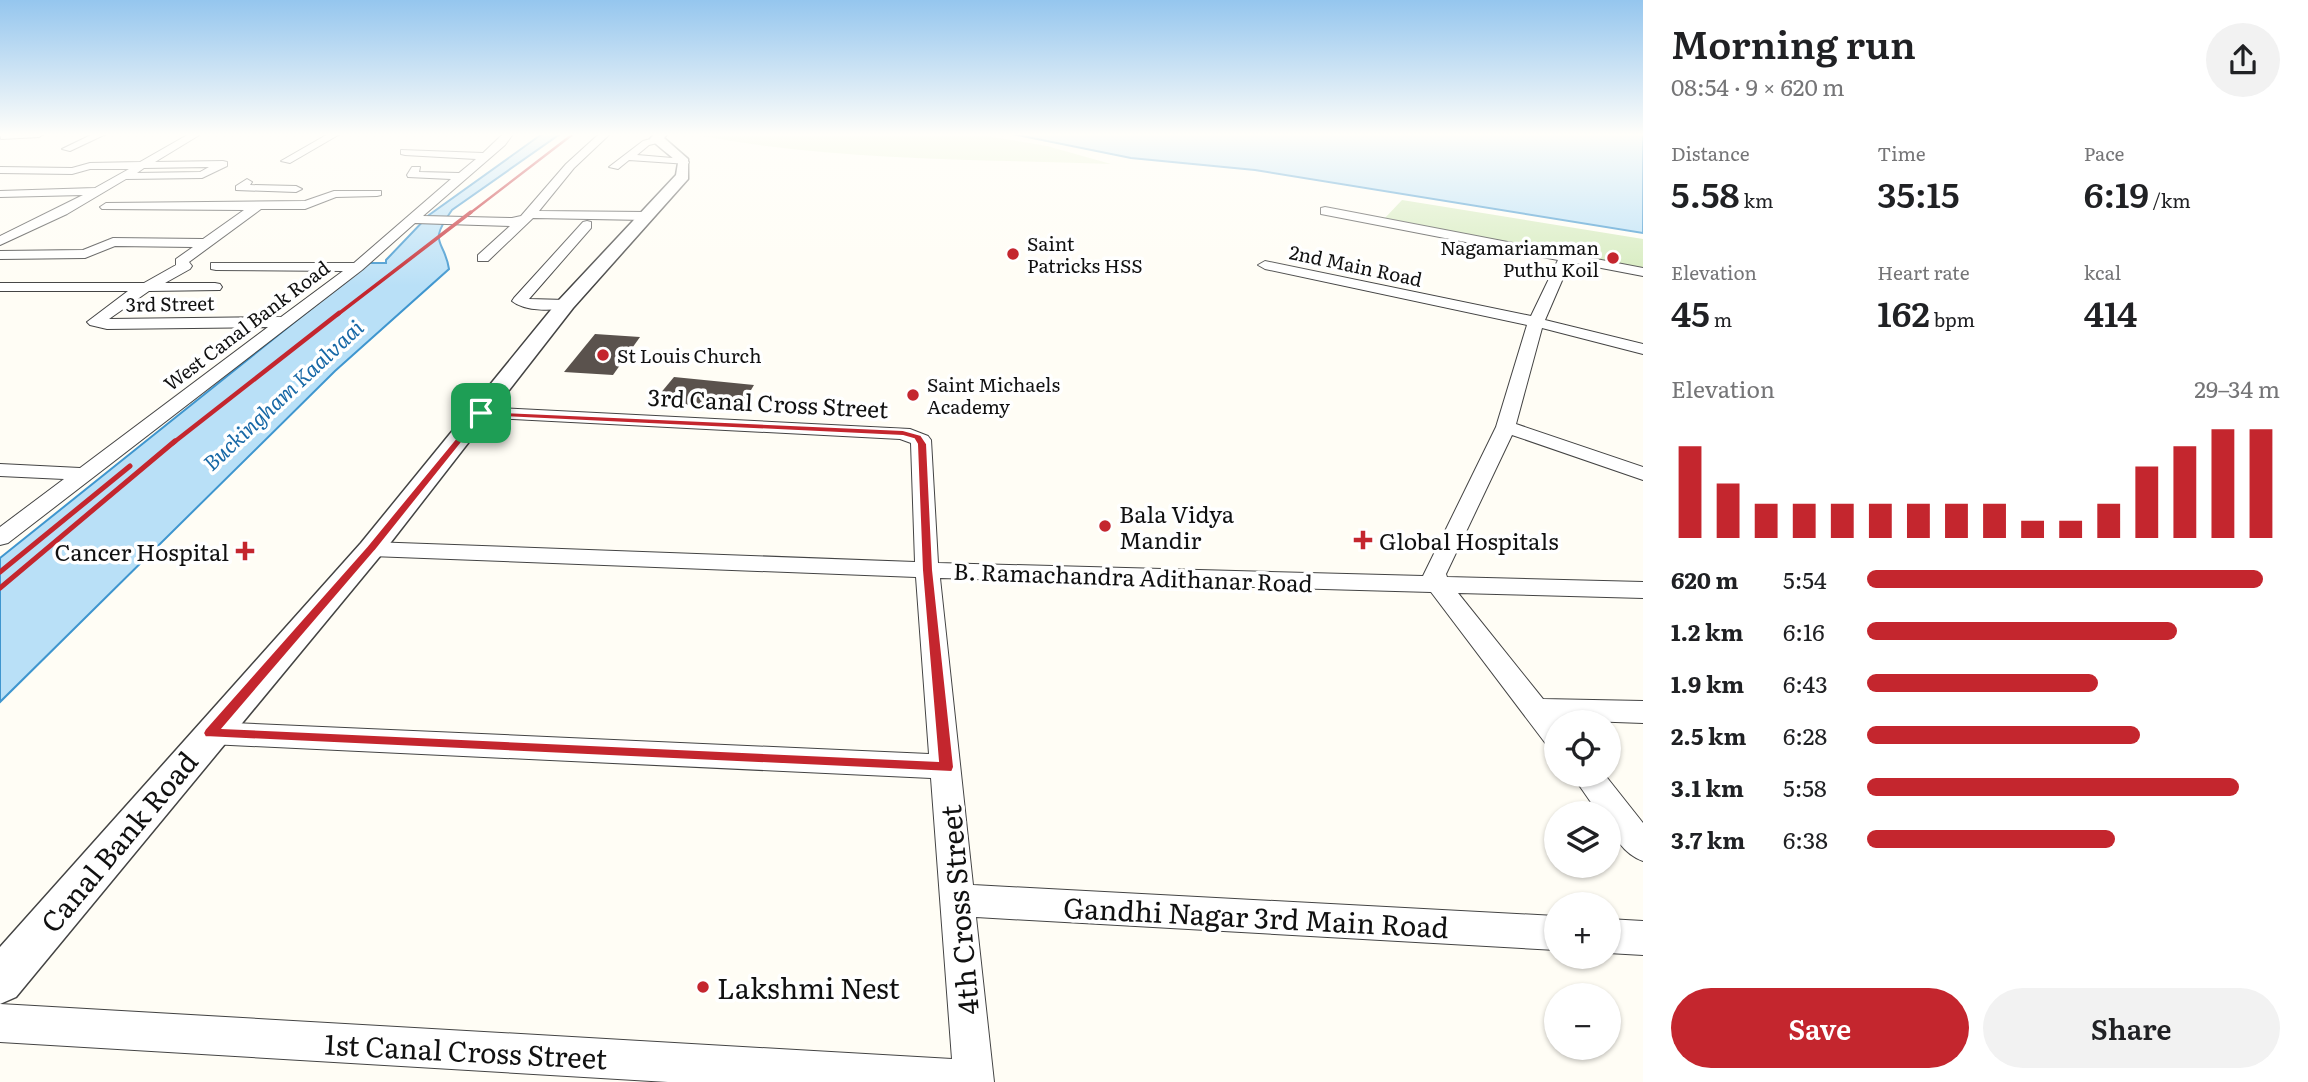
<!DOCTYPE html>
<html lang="en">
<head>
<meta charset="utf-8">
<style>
  body { margin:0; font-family:Literata,serif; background:#f2f2f2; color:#202124; height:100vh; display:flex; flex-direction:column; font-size:26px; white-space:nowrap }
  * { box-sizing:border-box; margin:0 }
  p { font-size:23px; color:#757577 }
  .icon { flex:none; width:38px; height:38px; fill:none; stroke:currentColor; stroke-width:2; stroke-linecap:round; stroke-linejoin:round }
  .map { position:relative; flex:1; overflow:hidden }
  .drawer { display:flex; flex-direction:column; background:#fff; width:665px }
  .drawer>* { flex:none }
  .fabs { position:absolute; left:1544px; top:710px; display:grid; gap:14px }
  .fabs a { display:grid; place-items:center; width:77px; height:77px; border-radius:50%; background:#fff; box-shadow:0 2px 5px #0004; font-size:35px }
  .pin { position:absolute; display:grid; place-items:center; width:60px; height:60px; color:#fff; margin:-30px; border-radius:14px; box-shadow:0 4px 10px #0006 }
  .round { display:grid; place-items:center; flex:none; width:74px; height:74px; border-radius:37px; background:#f2f2f2 }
  .summary { display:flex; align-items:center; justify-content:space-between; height:119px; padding:0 28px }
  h1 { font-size:38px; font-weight:600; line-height:52px }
  .figures { display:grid; grid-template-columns:repeat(3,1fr); gap:10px; height:119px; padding:7px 28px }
  .figures div { display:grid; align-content:center }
  .figures b { font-size:35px; font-weight:600 }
  .figures small { font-size:19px; font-weight:400 }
  .figures p { font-size:19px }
  .chart { height:196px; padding:14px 28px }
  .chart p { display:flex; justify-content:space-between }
  .chart svg { width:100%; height:126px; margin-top:7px; stroke:#c4262e; stroke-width:6 }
  .action { display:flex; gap:14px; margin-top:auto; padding:14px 28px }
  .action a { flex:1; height:80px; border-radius:42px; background:#c4262e; color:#fff; font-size:28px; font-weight:600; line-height:80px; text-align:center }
  .action a+a { background:#f2f2f2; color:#202124 }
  ul { padding:0 28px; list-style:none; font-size:23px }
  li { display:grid; grid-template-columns:112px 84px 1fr; align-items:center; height:52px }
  li i { height:18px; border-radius:9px; background:#c4262e }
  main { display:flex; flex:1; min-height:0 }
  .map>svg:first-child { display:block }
  .green { fill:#d5ebbd }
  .pitch { fill:#e6f2cf }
  .water { fill:#b9e0f7; stroke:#3f96cf; stroke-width:2 }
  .building { fill:#5a524d }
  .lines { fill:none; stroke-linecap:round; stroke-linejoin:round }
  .minor-casing { stroke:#444; stroke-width:2 }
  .tertiary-casing { stroke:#444; stroke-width:3 }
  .minor { fill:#fff; fill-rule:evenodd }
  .tertiary { fill:#fff; fill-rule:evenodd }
  .rail-far3 { stroke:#c4262e; stroke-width:2.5 }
  .rail-far2 { stroke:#c4262e; stroke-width:3.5 }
  .rail-far1 { stroke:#c4262e; stroke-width:4.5 }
  .rail { stroke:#c4262e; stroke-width:5 }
  .route { fill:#c4262e; stroke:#fff; stroke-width:2; fill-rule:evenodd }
  .poi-dot { fill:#c4262e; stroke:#fff; stroke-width:2.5 }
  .labels { text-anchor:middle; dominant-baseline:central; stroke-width:7; stroke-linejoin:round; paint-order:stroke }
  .far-poi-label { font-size:19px; fill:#111; stroke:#fff; text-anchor:start }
  .far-street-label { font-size:19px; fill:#111; stroke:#fff }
  .far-water-label { font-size:21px; font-style:italic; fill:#1768a6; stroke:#fff }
  .street-label { font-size:23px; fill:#111; stroke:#fff }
  .poi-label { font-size:23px; fill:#111; stroke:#fff; text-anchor:start }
  .near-street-label { font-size:28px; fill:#111; stroke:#fff }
  .near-poi-label { font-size:28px; fill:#111; stroke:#fff; text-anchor:start }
</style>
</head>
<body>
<main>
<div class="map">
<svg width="1643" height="1082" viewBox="0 0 1643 1082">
  <rect width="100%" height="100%" fill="#fffdf5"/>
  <path class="green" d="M1402,200l241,39v29l-259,-49z"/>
  <path class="pitch" d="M975,134l72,12 64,18c-138,-5 -278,-3 -414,-29z"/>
  <g class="water">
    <path d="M542,134h18l-108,76c-25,35 -8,28 -3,59l-114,102 -335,331v-144l362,-290 8,-5h16v-3l43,-45z"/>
    <path d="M1012,134h631v99l-388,-63 -124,-12z"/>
  </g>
  <g class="building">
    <path d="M595,334l45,3 -27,38 -49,-3z"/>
    <path d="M674,377l80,8 -15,25 -85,-9z"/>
  </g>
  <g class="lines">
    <defs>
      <g id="minor">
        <path d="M0,134h44l-5,3 -38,2z"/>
        <path d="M93,134h13l-36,17 -8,-2z"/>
        <path d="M189,134h12l-46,28 68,-1 4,1v4l-25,12 -76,1 -59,35 -67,31v-9l83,-41 -83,2v-6l95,-3 34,-19h-39l-18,5 -72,-1v-6l72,1 18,-5 50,-1zM209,167l-9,5 -63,1 7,-5z"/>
        <path d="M328,134h12l-50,29 -9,-2z"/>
        <path d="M503,134h10l-8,11 -82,71 89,2 9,-2 45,-52 33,-30h11l-36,34 -35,43 107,1 6,4 -6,4 -113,-2 -45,43h-10v-6l32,-29 -95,-3 -53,47 -354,273 -8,2v-18l64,-48 -64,-3v-12l80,4 188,-141 -161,2 -17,-4 -3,-3 41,-31h-128v-8h144l32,-18v-6l17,-12 -78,-1 -30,12 -85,1v-8l83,-1 30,-12 90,1 41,-29 -142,-1 -2,-2 6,-4 199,-2 29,-10h47v4l-4,1 -41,1 -31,12h-44l-72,53 3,4 -2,3 -25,14h50l5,1 2,3 -2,3 -71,1 -40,28 172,-2 62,-46 -127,-1 -5,-1v-6h143l97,-84 -43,-2 -1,-2 5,-8h8l-1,5 40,1 17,-14 -71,-4 -4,-1v-4l82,3z"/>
        <path d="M658,137l3,1v4l-12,3 -12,10 47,4 5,3 -1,2 -59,-4 -11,9 -9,-2 34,-26z"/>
        <path d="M247,179l5,3 -2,3 46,1 6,3 -6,3 -60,-2v-4z"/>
        <path d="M1325,207l318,61v8l-73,-14 -25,58 98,24v10l-101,-26 -26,96 127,43v13l-131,-45 -66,139 1,3 196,5v16l-185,-5 85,106 100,2v22l-83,-3 2,3h-6v24l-10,-3 -115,-152 -491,-14 33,307 583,31v34l-580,-33 18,165h-326l-668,-40v-38l952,55 -21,-281 -721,-34 -10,-3 -5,-8 5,-8 10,-3 719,32 -13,-177 -545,-21 -8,-2 -4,-5 4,-5 8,-2 544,20 -4,-119 -11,-4 -426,-22 -2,-4 9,-6 429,22 18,7 3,4 7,123 485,13 73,-149 31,-102 -262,-56 -7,-4 7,-4 266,55 27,-56 -237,-46v-6z"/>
        <path d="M587,221l4,1v6l-62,71 37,1 7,4 -2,3c-16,4 -46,5 -59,-6l2,-3 69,-76z"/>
        <path d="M1572,775h33l38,48v38c-18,-6 -35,-28 -35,-47h-9z"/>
        <path d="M1608,919l35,2v34l-35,-2z"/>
      </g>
      <path id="tertiary" d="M654,134h13l-3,4 24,21v20l-115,129 -192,247 -365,442 -16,7v-57l361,-404 198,-243 117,-125 2,-12c-9,-9 -19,-16 -28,-24z"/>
    </defs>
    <use href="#minor" class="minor-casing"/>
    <use href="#tertiary" class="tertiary-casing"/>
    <use href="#minor" class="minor"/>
    <use href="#tertiary" class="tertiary"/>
    <path class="rail-far3" d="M469,214l104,-80"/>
    <path class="rail-far2" d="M337,315l134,-103"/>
    <path class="rail-far1" d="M173,443l166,-130"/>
    <g class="rail">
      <path d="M0,572l130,-106"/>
      <path d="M0,588l175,-147"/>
    </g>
  </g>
  <linearGradient id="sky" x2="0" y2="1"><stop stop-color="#95c6ee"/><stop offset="0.47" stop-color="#fffefa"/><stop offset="1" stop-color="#fffefa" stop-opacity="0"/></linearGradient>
  <rect width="1643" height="286" fill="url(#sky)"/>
  <path class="route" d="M478,411l425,19 18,5 6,9 6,126 21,197 -2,5 -747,-35 -2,-4 2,-4 162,-183zM483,416l420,20 11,3 3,5 5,126 16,191 -715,-33 152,-177z"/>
  <g class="poi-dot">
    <circle cx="1013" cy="254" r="7"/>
    <circle cx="1613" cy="258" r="7"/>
    <circle cx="603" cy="355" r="7"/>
    <circle cx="913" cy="395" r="7"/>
    <circle cx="1105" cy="526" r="7"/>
    <path d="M1359.5 529.5h7v7h7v7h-7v7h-7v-7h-7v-7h7z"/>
    <path d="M241.5 540.5h7v7h7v7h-7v7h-7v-7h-7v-7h7z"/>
    <circle cx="703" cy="987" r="7"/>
  </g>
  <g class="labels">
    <g class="far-poi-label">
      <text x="1027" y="243">Saint<tspan x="1027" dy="22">Patricks HSS</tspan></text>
      <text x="1599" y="247" text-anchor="end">Nagamariamman<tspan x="1599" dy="22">Puthu Koil</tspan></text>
      <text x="617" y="355">St Louis Church</text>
      <text x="927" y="384">Saint Michaels<tspan x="927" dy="22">Academy</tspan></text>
    </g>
    <g class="far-street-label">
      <text transform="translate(1356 265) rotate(12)">2nd Main Road</text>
      <text transform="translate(170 303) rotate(-1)">3rd Street</text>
      <text transform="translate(246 325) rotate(-37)">West Canal Bank Road</text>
    </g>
    <g class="far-water-label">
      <text transform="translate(282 394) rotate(-43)">Buckingham Kaalvaai</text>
    </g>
    <g class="street-label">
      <text transform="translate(768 402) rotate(3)">3rd Canal Cross Street</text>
      <text transform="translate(1133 576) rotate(2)">B. Ramachandra Adithanar Road</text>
    </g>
    <g class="poi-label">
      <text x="1119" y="513">Bala Vidya<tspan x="1119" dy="26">Mandir</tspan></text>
      <text x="1379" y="540">Global Hospitals</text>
      <text x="229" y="551" text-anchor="end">Cancer Hospital</text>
    </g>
    <g class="near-street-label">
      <text transform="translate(118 841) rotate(-50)">Canal Bank Road</text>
      <text transform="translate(958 910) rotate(-95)">4th Cross Street</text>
      <text transform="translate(1256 916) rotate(3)">Gandhi Nagar 3rd Main Road</text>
      <text transform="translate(466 1050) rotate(3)">1st Canal Cross Street</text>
    </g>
    <g class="near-poi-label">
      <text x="717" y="987">Lakshmi Nest</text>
    </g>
  </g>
</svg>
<div class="fabs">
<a><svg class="icon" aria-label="locate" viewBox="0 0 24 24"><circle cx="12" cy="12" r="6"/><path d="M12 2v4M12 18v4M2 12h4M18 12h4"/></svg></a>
<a><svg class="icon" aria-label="layers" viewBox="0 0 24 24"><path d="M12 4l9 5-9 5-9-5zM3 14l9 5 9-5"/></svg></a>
<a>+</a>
<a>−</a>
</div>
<div class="pin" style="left:481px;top:413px;background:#1e9e55"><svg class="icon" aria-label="arrive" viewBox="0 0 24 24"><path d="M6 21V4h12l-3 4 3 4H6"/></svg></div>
</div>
<section class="drawer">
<div class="summary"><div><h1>Morning run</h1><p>08:54 · 9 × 620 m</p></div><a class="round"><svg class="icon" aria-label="share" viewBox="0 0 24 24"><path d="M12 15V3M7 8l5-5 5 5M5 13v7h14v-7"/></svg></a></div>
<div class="figures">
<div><p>Distance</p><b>5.58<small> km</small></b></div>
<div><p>Time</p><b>35:15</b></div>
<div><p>Pace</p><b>6:19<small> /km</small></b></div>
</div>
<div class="figures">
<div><p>Elevation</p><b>45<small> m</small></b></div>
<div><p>Heart rate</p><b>162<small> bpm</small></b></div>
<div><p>kcal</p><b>414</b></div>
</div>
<div class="chart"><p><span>Elevation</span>29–34 m</p>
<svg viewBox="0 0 160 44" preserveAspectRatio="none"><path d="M5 44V12M15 44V25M25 44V32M35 44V32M45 44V32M55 44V32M65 44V32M75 44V32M85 44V32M95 44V38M105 44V38M115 44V32M125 44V19M135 44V12M145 44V6M155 44V6"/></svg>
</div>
<ul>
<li><b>620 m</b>5:54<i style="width:96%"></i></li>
<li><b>1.2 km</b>6:16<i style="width:75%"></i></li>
<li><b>1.9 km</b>6:43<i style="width:56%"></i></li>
<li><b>2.5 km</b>6:28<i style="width:66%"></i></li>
<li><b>3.1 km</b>5:58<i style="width:90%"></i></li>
<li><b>3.7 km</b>6:38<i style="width:60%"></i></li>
</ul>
<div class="action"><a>Save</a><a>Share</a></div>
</section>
</main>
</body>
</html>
